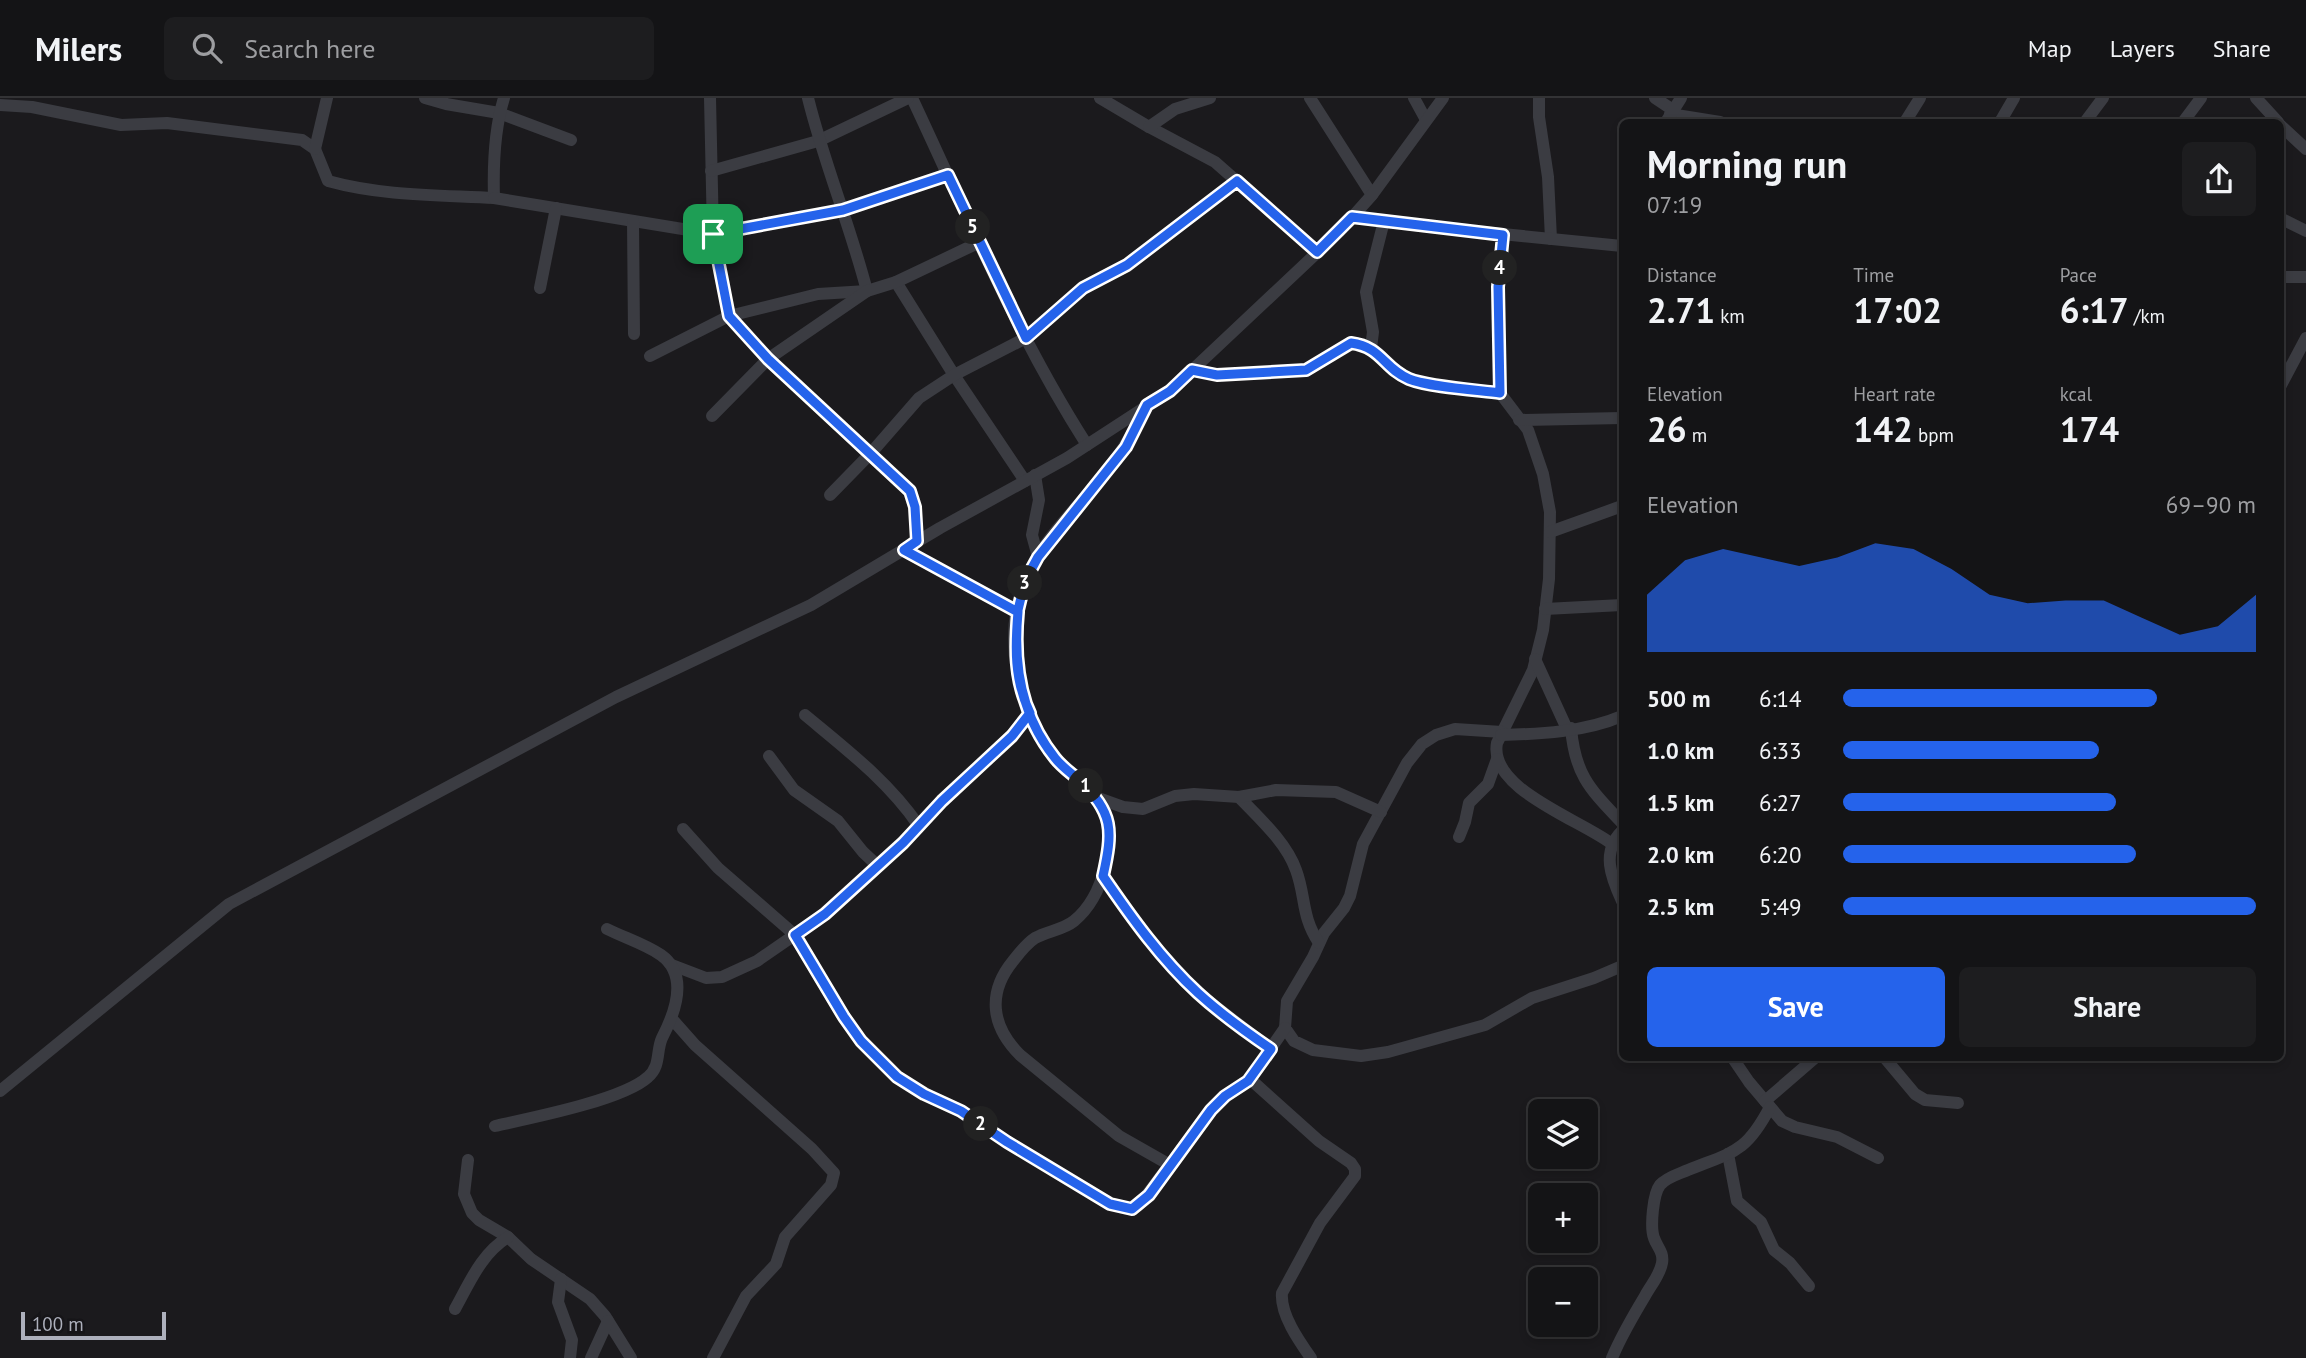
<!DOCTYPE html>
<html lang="en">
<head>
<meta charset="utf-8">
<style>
  body { margin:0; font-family:"PT Sans",sans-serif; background:#1d1d1f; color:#f1f3f6; height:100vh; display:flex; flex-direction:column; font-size:26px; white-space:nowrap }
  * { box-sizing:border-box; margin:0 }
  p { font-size:23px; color:#9d9ea1 }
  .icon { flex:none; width:38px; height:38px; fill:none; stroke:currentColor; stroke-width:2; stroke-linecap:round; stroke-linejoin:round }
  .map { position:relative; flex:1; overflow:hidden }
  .details { position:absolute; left:1619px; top:21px; width:665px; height:942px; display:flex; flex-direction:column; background:#141416; border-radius:10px; box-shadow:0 4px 10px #0003,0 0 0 2px #333335 }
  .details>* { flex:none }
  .buttons { position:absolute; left:1528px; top:1001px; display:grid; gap:14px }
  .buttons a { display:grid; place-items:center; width:70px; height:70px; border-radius:10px; background:#141416; box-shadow:0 4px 10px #0003,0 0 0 2px #333335; font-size:35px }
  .scale { position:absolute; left:21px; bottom:18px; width:145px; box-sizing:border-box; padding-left:7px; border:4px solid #adb0bc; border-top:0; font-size:19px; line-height:24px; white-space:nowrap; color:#adb0bc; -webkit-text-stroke:5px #161518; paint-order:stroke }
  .pin { position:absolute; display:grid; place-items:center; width:60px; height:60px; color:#fff; margin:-30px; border-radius:14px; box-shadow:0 4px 10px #0006 }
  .km { position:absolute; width:35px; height:35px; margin:-18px; border-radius:50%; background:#222; color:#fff; font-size:19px; line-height:35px; text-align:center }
  .round { display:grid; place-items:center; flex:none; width:74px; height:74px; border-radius:10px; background:#1d1d1f }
  .head { display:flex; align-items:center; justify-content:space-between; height:119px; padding:0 28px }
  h1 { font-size:38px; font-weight:600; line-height:52px }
  .metrics { display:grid; grid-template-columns:repeat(3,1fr); gap:10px; height:119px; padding:7px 28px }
  .metrics div { display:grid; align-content:center }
  .metrics b { font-size:35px; font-weight:600 }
  .metrics small { font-size:19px; font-weight:400 }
  .metrics p { font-size:19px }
  .chart { height:196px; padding:14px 28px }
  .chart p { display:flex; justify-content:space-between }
  .chart svg { width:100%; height:126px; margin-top:7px; fill:#2563eb; opacity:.7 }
  .button { display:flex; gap:14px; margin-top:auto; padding:14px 28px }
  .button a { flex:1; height:80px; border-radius:10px; background:#2563eb; color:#fff; font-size:28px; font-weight:600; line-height:80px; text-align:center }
  .button a+a { background:#1d1d1f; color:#f1f3f6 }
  ul { padding:0 28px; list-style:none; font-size:23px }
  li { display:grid; grid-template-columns:112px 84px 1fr; align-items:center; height:52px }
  li i { height:18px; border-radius:9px; background:#2563eb }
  header { display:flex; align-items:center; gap:42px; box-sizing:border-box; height:98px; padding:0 35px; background:#141416; border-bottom:2px solid #333335 }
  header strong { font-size:33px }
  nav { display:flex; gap:38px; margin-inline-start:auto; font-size:24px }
  .search { width:490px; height:63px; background:#1d1d1f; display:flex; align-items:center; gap:18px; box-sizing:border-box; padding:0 24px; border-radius:10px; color:#9d9ea1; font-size:26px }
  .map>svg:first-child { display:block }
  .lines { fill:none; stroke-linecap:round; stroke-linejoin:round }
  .street { stroke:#3b3c42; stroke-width:12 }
  .route-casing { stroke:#fff; stroke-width:14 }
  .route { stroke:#2563eb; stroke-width:9 }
</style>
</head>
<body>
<header>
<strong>Milers</strong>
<div class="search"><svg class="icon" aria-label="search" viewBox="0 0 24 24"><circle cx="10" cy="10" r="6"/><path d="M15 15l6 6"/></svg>Search here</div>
<nav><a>Map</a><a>Layers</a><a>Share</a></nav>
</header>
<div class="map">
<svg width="2306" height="1260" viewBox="0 0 2306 1260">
  <rect width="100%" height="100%" fill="#1b1a1d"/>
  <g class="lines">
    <g class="street">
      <path d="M425,0l21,6 53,9 72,27"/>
      <path d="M710,0l3,136 16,82 39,43 142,132 5,16 2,34"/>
      <path d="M912,0c55,117 105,238 175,347"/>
      <path d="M1100,0l49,29 66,35 102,90"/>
      <path d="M1310,0l62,97"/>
      <path d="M1414,0l12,22"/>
      <path d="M1539,0v19l9,60 3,62"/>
      <path d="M1655,0l18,12"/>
      <path d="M2256,0l22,24"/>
      <path d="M0,7l32,2 89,18 46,-2 135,17 13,9 13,32c54,15 110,14 166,17 -1,-33 0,-68 10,-100"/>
      <path d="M1670,16l50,8"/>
      <path d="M1666,24l15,-24"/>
      <path d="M1905,24l15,-24"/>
      <path d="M2000,24l14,-24"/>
      <path d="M2085,24l18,-24"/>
      <path d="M2183,24l18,-24"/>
      <path d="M2280,27l26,24"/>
      <path d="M1149,29l26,-18 35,-11"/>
      <path d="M315,51l12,-51"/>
      <path d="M711,73l107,-30 90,-43"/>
      <path d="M494,100l219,36 130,-24 105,-35"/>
      <path d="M1352,119l70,9 200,20"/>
      <path d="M2280,120l26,13"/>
      <path d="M633,123l1,113"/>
      <path d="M1503,137l-5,52 2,106 28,37 15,44 7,38 -1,67 -6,51 -10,40 -36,73c-9,46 84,77 115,101"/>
      <path d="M2280,179h26"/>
      <path d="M896,184l58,93 71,106"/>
      <path d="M540,190l16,-80"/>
      <path d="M1371,250l2,-16 -7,-40 18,-71"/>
      <path d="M650,258l79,-40 89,-22 49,-3c-17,-66 -43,-128 -59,-193"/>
      <path d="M1192,272l25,5 89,-5 45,-27c32,4 34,28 60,37 28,8 60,9 89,13"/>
      <path d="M2280,289l26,-49"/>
      <path d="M1147,309c-14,25 -27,49 -46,71 -25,31 -61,65 -76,102 -23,58 -8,127 29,176 6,9 15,15 23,22 31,27 37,48 28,89 -5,21 -14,40 -31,54 -11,9 -27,10 -39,17 -9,6 -15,14 -22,23 -26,32 -22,65 7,94l99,81 51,29"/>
      <path d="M712,318l56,-57 99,-68 29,-9 84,-40"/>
      <path d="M1519,322l103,-2"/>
      <path d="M1035,377l4,25 -7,35 6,22"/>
      <path d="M830,397l41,-42 48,-55 35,-23 72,-37 57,-50 44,-23 110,-84"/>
      <path d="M1550,434l72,-26"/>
      <path d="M904,452l114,62"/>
      <path d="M1545,511l77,-4"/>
      <path d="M1535,561l32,70"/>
      <path d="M805,617c41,34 83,66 114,111"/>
      <path d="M1571,630c4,48 20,62 51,95"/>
      <path d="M1502,634l-47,-3 -19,6 -14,9 -15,19 -44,81 -13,52 -6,12 -20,25 -11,24 -26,44 -2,27 9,13 19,9 48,6 27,-4 97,-27 47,-27 62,-20 28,-12"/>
      <path d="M1501,637c39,-1 84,-3 121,-19"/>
      <path d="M769,658l25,34 44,31 25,31 15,14"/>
      <path d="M1239,699c20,21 47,45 57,73 10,27 5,46 23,73"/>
      <path d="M1098,700l25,9 20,2 32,-13 19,-2 45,3 37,-7 60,2 45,20"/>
      <path d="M683,731l35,39 77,67 48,82 18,24 36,36 27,17 37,17 46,31 103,62 22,5 7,-4 72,-95 14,-14 23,-15 37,-53"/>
      <path d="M1622,733c-21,21 -11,46 0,70"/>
      <path d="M1459,739l6,-15 4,-19 19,-19 9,-25"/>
      <path d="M1103,778l48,66 47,51 73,56"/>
      <path d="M672,867l34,13 16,-1 35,-16 68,-47 78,-71 39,-42 70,-65 18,-23"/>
      <path d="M672,921l23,26 117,104 22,24 -3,12 -46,52 -9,27 -30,32 -33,62"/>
      <path d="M1732,959l17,25 33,39 13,6 42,10 41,21"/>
      <path d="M1884,959l31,37 10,6 33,3"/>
      <path d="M1250,981l69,62 32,22 4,6v7l-35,47 -38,70c-2,21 17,48 29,65"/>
      <path d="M0,993l229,-187 387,-207 195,-92 129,-77 127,-70 103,-67 169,-159 33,-37 71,-97"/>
      <path d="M1765,1003l51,-44"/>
      <path d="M495,1028c36,-8 128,-26 153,-49 13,-11 8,-26 14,-39 13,-25 27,-63 -1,-83 -16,-11 -36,-17 -54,-26"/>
      <path d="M1728,1056l9,47 24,21 13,28 16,13 19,23"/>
      <path d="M468,1062l-4,34 8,19 7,7 29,17 23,22 59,40 15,17 26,42"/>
      <path d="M561,1181l-3,23 14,38 -2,18"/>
      <path d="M455,1211c15,-27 26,-55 53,-72"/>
      <path d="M591,1260l17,-37"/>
      <path d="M1612,1260c9,-22 21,-42 33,-62 6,-11 15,-21 17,-33 2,-11 -5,-16 -8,-25 -4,-11 -1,-44 6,-53 7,-8 19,-11 28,-15 45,-18 58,-17 82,-63"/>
    </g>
  </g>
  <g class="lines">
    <defs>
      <path id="route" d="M713,136l16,82 39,43 142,132 5,16 2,34 -13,9 114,62c-5,53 3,104 37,146 7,9 16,15 24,22 35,32 34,51 24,96 28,41 58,83 95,117 23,21 48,39 73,56l-23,32 -23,15 -14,14 -62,85 -17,14 -22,-5 -103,-62 -46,-31 -37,-17 -27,-17 -36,-36 -17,-24 -49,-82 30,-21 78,-71 39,-42 70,-65 18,-23c-16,-33 -15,-66 -12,-101v-2l7,-29 13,-24 88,-110 21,-42 23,-14 22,-21 25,5 89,-5 45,-27c31,4 32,25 58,36 20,8 67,11 91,14l-2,-106 5,-52 -151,-18 -35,35 -80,-71 -110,84 -44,23 -57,50 -78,-163 -105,35 -130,24"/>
    </defs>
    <use href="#route" class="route-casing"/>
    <use href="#route" class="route"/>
  </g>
</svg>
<div class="buttons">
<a><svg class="icon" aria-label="layers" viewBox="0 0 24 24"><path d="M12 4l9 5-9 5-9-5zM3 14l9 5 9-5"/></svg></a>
<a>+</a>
<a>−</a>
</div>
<div class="scale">100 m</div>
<div class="pin" style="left:713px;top:136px;background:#1e9e55"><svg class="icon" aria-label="arrive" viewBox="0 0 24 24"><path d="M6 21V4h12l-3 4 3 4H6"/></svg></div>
<b class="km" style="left:1086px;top:688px">1</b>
<b class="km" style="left:981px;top:1026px">2</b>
<b class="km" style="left:1025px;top:485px">3</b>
<b class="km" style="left:1500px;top:170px">4</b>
<b class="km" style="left:973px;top:129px">5</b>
<section class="details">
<div class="head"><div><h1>Morning run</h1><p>07:19</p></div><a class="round"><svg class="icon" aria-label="share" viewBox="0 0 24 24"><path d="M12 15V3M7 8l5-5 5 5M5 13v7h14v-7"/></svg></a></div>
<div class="metrics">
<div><p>Distance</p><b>2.71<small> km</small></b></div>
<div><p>Time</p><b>17:02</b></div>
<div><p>Pace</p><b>6:17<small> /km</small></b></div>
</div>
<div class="metrics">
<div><p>Elevation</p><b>26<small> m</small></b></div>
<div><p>Heart rate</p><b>142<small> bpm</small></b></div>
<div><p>kcal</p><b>174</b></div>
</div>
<div class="chart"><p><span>Elevation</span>69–90 m</p>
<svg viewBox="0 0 160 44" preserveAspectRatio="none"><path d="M0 44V24L10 12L20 8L30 11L40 14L50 11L60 6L70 8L80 15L90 24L100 27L110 26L120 26L130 32L140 38L150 35L160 24V44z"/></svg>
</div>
<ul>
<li><b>500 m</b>6:14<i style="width:76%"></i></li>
<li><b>1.0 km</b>6:33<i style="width:62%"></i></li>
<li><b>1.5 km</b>6:27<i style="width:66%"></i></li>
<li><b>2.0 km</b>6:20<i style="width:71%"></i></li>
<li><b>2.5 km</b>5:49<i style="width:100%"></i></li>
</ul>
<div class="button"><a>Save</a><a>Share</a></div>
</section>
</div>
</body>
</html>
